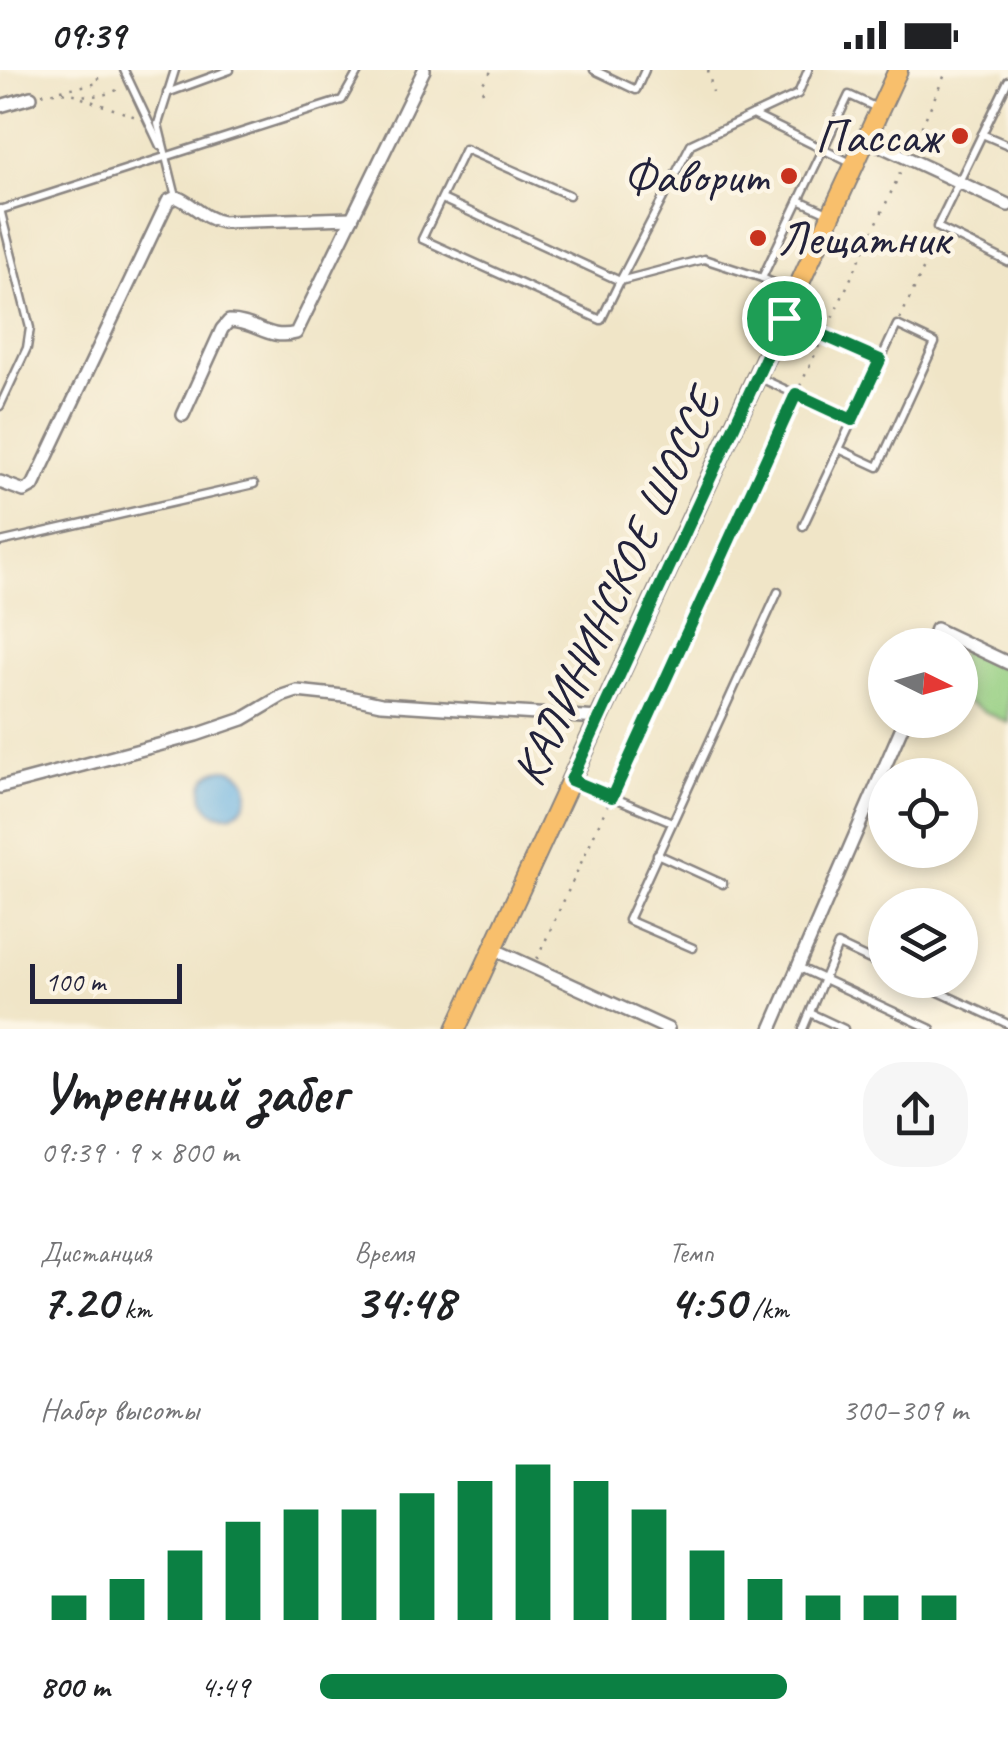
<!DOCTYPE html>
<html lang="ru">
<head>
<meta charset="utf-8">
<style>
  body { margin:0; font-family:Caveat,sans-serif; background:#f6f6f6; color:#202124; height:100vh; display:flex; flex-direction:column; font-size:38px; white-space:nowrap }
  * { box-sizing:border-box; margin:0 }
  p { font-size:32px; color:#757577 }
  .icon { flex:none; width:55px; height:55px; fill:none; stroke:currentColor; stroke-width:2; stroke-linecap:round; stroke-linejoin:round }
  .map { position:relative; height:959px; overflow:hidden }
  .details { display:flex; flex-direction:column; background:#fff; flex:1 }
  .details>* { flex:none }
  .needle { width:65px; rotate:95deg }
  .controls { position:absolute; left:868px; top:558px; display:grid; gap:20px }
  .controls a { display:grid; place-items:center; width:110px; height:110px; border-radius:50%; background:#fff; box-shadow:0 5px 15px #0003; font-size:50px }
  .scale { position:absolute; left:30px; bottom:25px; width:152px; box-sizing:border-box; padding-left:10px; border:5px solid #22223b; border-top:0; font-size:28px; line-height:35px; white-space:nowrap; color:#22223b; -webkit-text-stroke:8px #fcf5e5; paint-order:stroke }
  .pin { position:absolute; display:grid; place-items:center; width:85px; height:85px; color:#fff; margin:-42px; border:5px solid #fff; border-radius:50%; box-shadow:0 2px 10px #0007 }
  .round { display:grid; place-items:center; flex:none; width:105px; height:105px; border-radius:40px; background:#f6f6f6 }
  .head { display:flex; align-items:center; justify-content:space-between; height:170px; padding:0 40px }
  h1 { font-size:55px; font-weight:700; line-height:75px }
  .metrics { display:grid; grid-template-columns:repeat(3,1fr); gap:15px; height:170px; padding:10px 40px }
  .metrics div { display:grid; align-content:center }
  .metrics b { font-size:50px; font-weight:700 }
  .metrics small { font-size:28px; font-weight:400 }
  .metrics p { font-size:28px }
  .chart { height:280px; padding:20px 40px }
  .chart p { display:flex; justify-content:space-between }
  .chart svg { width:100%; height:180px; margin-top:10px; stroke:#0b8043; stroke-width:6 }
  ul { padding:0 40px; list-style:none; font-size:32px }
  li { display:grid; grid-template-columns:160px 120px 1fr; align-items:center; height:75px }
  li i { height:25px; border-radius:12px; background:#0b8043 }
  .status { display:flex; justify-content:space-between; align-items:center; height:70px; padding:0 50px; background:#fff; direction:ltr }
  .status svg { height:28px; fill:currentColor }
  .map>svg:first-child { display:block }
  .green { fill:#96cf83; stroke:#5c785f; stroke-width:2.5 }
  .water { fill:#6ab2e2; stroke:#466a8e; stroke-width:2.5 }
  .lines { fill:none; stroke-linecap:round; stroke-linejoin:round }
  .service-casing { stroke:#898481; stroke-width:11 }
  .minor-casing { stroke:#898481; stroke-width:16 }
  .primary-casing { stroke:#898481; stroke-width:22 }
  .path { stroke:#898481; stroke-width:2.5; stroke-dasharray:2.5 8; stroke-linecap:butt }
  .service { stroke:#fff; stroke-width:6 }
  .minor { stroke:#fff; stroke-width:11 }
  .primary { stroke:#f8bf6c; stroke-width:18 }
  .route-casing { stroke:#fff; stroke-width:20 }
  .route { stroke:#0b8043; stroke-width:12 }
  .poi-dot { fill:#c8321e; stroke:#fcf5e5; stroke-width:4 }
  .labels { text-anchor:middle; dominant-baseline:central; stroke-width:9; stroke-linejoin:round; paint-order:stroke }
  .poi-label { font-size:48px; fill:#22223b; stroke:#fcf5e5; text-anchor:end }
  .street-label { font-size:48px; fill:#22223b; stroke:#fcf5e5 }
</style>
</head>
<body>
<div class="status"><b>09:39</b><svg viewBox="0 0 49 12"><path d="M0 12V9h3v3zM5 12V6h3v6zM10 12V3h3v9zM15 12V0h3v12zM26 1h20v11H26zM47 4h2v5h-2z"/></svg></div>
<div class="map">
<svg width="1008" height="959" viewBox="0 0 1008 959">
  <rect width="100%" height="100%" fill="#fcf5e5"/>
  <filter id="ink" filterUnits="userSpaceOnUse"><feTurbulence type="fractalNoise" baseFrequency=".01" numOctaves="2"/><feDisplacementMap in="SourceGraphic" scale="20" xChannelSelector="R" yChannelSelector="G"/><feConvolveMatrix kernelMatrix="1 2 1 2 8 2 1 2 1" color-interpolation-filters="sRGB"/></filter>
  <filter id="wash" filterUnits="userSpaceOnUse"><feTurbulence type="fractalNoise" baseFrequency=".0048" numOctaves="4" result="noise"/><feDisplacementMap in="SourceGraphic" scale="40" xChannelSelector="R" yChannelSelector="G"/><feGaussianBlur stdDeviation="2.25" result="paint"/><feColorMatrix in="noise" values="0 0 0 0 0 0 0 0 0 0 0 0 0 0 0 0 0 1.4 0 .05"/><feComposite in="paint" operator="in"/></filter>
  <g filter="url(#wash)">
    <rect width="100%" height="100%" fill="#f0e5c7"/>
    <path class="green" d="M960,578l48,22v53l-48,-24z"/>
    <circle class="water" cx="225" cy="722" r="23"/>
  </g>
  <g filter="url(#ink)">
    <g class="lines">
      <defs>
        <g id="service">
          <path d="M124,0l36,76"/>
          <path d="M175,0l-17,54 18,73"/>
          <path d="M594,0l42,20 9,-20"/>
          <path d="M1008,11l-71,146 71,35"/>
          <path d="M167,23l63,-23"/>
          <path d="M753,45l45,-21 10,-24"/>
          <path d="M982,64l26,11"/>
          <path d="M569,125l-104,-46 -43,90 179,81 19,-39 84,-22 58,19"/>
          <path d="M442,129l178,82 71,-137 62,-29 100,49"/>
          <path d="M799,130l31,14"/>
          <path d="M0,139l30,119 -3,20 -27,58"/>
          <path d="M0,140l342,-110 17,-30"/>
          <path d="M794,222l-32,-14 87,-183 28,13"/>
          <path d="M785,249l95,41"/>
          <path d="M758,307l94,43"/>
          <path d="M803,456l94,-201 38,18 -57,124 -39,-18"/>
          <path d="M0,472l254,-58"/>
          <path d="M572,710l100,42"/>
          <path d="M657,784l66,30"/>
          <path d="M693,878l-65,-28 150,-328"/>
          <path d="M798,897l133,62"/>
          <path d="M913,910l95,44"/>
          <path d="M810,943l34,16"/>
          <path d="M803,959l35,-84 47,22"/>
        </g>
        <g id="minor">
          <path d="M0,36l31,-9"/>
          <path d="M866,69l142,66"/>
          <path d="M183,345l39,-86 7,-8c26,0 39,20 67,12l128,-263"/>
          <path d="M0,412l24,9 9,-5 135,-285 8,-4c18,7 26,21 46,25l130,-4"/>
          <path d="M930,575l6,-16 72,34"/>
          <path d="M0,717l196,-52 47,-16 39,-23 15,-5 47,5 37,8 218,14"/>
          <path d="M493,879l175,80"/>
          <path d="M771,959l134,-309"/>
        </g>
        <path id="primary" d="M456,959l442,-959"/>
      </defs>
      <use href="#service" class="service-casing"/>
      <use href="#minor" class="minor-casing"/>
      <use href="#primary" class="primary-casing"/>
      <g class="path">
        <path d="M708,0l5,22"/>
        <path d="M61,20l38,-7 -3,-13"/>
        <path d="M483,22l-2,-6 11,-16"/>
        <path d="M42,24c28,-8 46,12 79,-6"/>
        <path d="M82,28l54,19"/>
        <path d="M913,76l34,-76"/>
        <path d="M900,249l39,-84"/>
        <path d="M828,257l75,-160"/>
        <path d="M800,316l20,-42"/>
        <path d="M614,720l179,-388"/>
        <path d="M537,889l72,-157"/>
      </g>
      <use href="#service" class="service"/>
      <use href="#minor" class="minor"/>
      <use href="#primary" class="primary"/>
    </g>
  </g>
  <g class="lines" filter="url(#ink)">
    <defs>
      <path id="route" d="M784,248l96,42 -28,60 -56,-26 -184,403 -41,-17z"/>
    </defs>
    <use href="#route" class="route-casing"/>
    <use href="#route" class="route"/>
  </g>
  <g class="poi-dot">
    <circle cx="960" cy="66" r="10"/>
    <circle cx="789" cy="106" r="10"/>
    <circle cx="758" cy="168" r="10"/>
  </g>
  <g class="labels">
    <g class="poi-label">
      <text x="940" y="66">Пассаж</text>
      <text x="769" y="106">Фаворит</text>
      <text x="778" y="168" text-anchor="start">Лещатник</text>
    </g>
    <g class="street-label">
      <text transform="translate(616 517) rotate(-65)">КАЛИНИНСКОЕ ШОССЕ</text>
    </g>
  </g>
</svg>
<div class="controls">
<a><svg class="needle" viewBox="-14 -14 28 28"><path d="M0-13l5 13h-10z" fill="#e53935"/><path d="M0 13l5-13h-10z" fill="#757577"/></svg></a>
<a><svg class="icon" aria-label="locate" viewBox="0 0 24 24"><circle cx="12" cy="12" r="6"/><path d="M12 2v4M12 18v4M2 12h4M18 12h4"/></svg></a>
<a><svg class="icon" aria-label="layers" viewBox="0 0 24 24"><path d="M12 4l9 5-9 5-9-5zM3 14l9 5 9-5"/></svg></a>
</div>
<div class="scale">100 m</div>
<div class="pin" style="left:784px;top:248px;background:#1e9e55"><svg class="icon" aria-label="arrive" viewBox="0 0 24 24"><path d="M6 21V4h12l-3 4 3 4H6"/></svg></div>
</div>
<section class="details">
<div class="head"><div><h1>Утренний забег</h1><p>09:39 · 9 × 800 m</p></div><a class="round"><svg class="icon" aria-label="share" viewBox="0 0 24 24"><path d="M12 15V3M7 8l5-5 5 5M5 13v7h14v-7"/></svg></a></div>
<div class="metrics">
<div><p>Дистанция</p><b>7.20<small> km</small></b></div>
<div><p>Время</p><b>34:48</b></div>
<div><p>Темп</p><b>4:50<small> /km</small></b></div>
</div>
<div class="chart"><p><span>Набор высоты</span>300–309 m</p>
<svg viewBox="0 0 160 44" preserveAspectRatio="none"><path d="M5 44V38M15 44V34M25 44V27M35 44V20M45 44V17M55 44V17M65 44V13M75 44V10M85 44V6M95 44V10M105 44V17M115 44V27M125 44V34M135 44V38M145 44V38M155 44V38"/></svg>
</div>
<ul>
<li><b>800 m</b>4:49<i style="width:72%"></i></li>
</ul>
</section>
</body>
</html>
